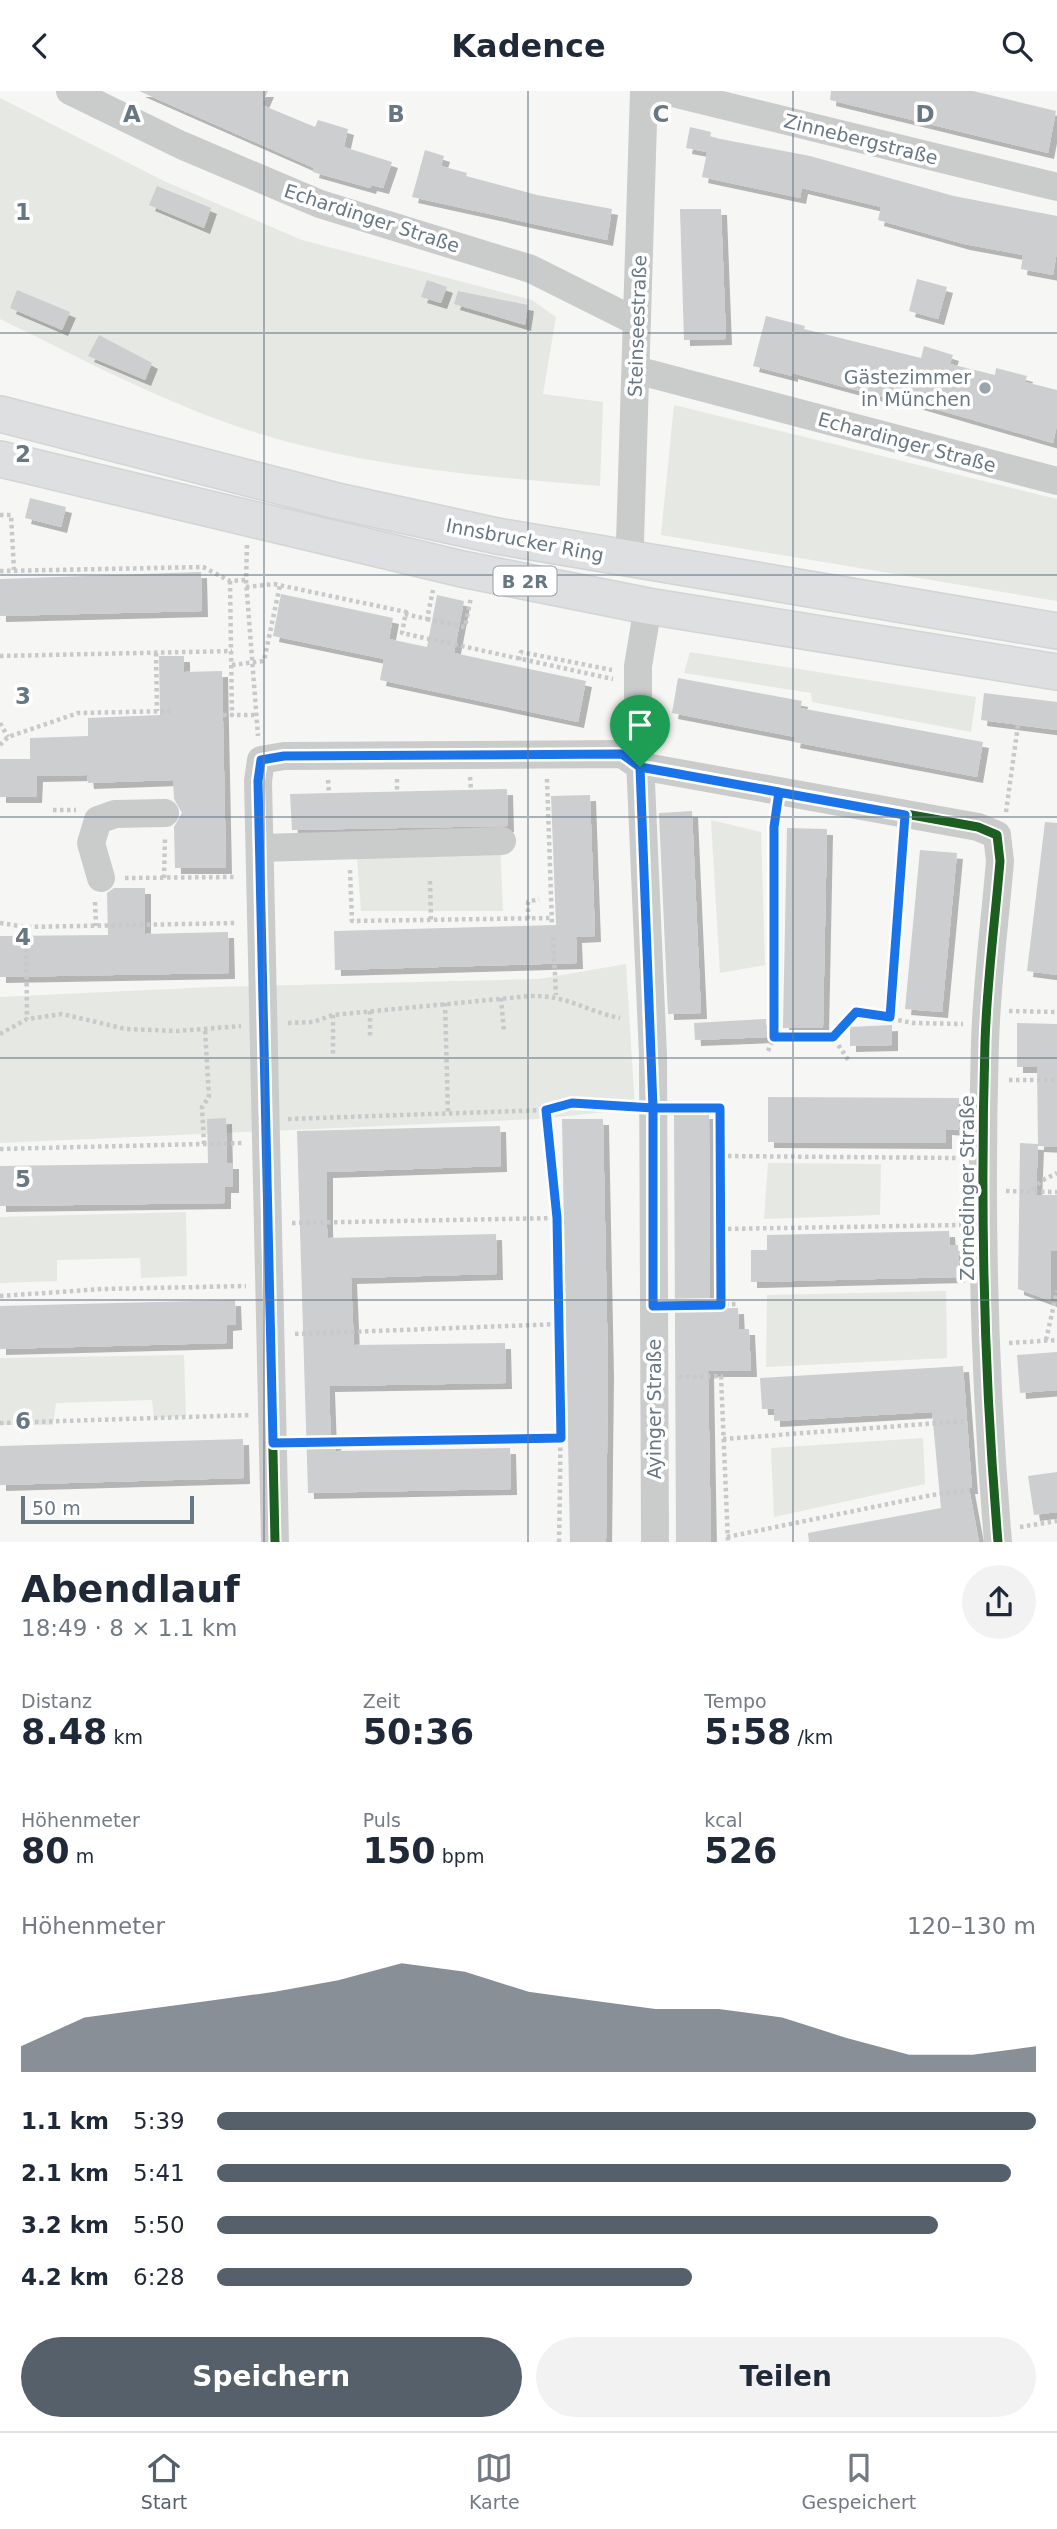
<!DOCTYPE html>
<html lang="de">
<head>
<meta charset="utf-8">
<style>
  body { margin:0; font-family:"DejaVu Sans",sans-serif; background:#f2f2f3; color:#1f2937; height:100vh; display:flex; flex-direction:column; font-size:26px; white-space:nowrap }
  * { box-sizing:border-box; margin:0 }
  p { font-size:23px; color:#747a83 }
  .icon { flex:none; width:38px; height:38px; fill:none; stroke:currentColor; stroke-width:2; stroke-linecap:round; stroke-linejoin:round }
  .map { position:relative; height:1451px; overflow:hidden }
  .drawer { display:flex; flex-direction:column; background:#fff; flex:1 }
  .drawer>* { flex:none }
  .scale { position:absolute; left:21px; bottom:18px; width:173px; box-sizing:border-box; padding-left:7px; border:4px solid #687883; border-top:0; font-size:19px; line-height:24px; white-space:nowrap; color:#687883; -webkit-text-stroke:5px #fff; paint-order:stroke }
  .pin { position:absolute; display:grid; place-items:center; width:60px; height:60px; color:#fff; margin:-72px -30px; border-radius:50% 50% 50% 0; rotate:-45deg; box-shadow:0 0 7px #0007 }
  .pin .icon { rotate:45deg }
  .round { display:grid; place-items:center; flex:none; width:74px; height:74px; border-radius:37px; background:#f2f2f3 }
  .head { display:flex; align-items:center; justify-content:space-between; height:119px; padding:0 21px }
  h1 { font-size:38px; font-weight:700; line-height:52px }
  .figures { display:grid; grid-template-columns:repeat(3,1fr); gap:10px; height:119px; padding:7px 21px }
  .figures div { display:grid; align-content:center }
  .figures b { font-size:35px; font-weight:700 }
  .figures small { font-size:19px; font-weight:400 }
  .figures p { font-size:19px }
  .chart { height:196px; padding:14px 21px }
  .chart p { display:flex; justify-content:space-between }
  .chart svg { width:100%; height:126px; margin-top:7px; fill:#56606b; opacity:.7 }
  .primary-button { display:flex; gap:14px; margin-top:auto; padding:14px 21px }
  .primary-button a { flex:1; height:80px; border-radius:42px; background:#56606b; color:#fff; font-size:28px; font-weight:700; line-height:80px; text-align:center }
  .primary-button a+a { background:#f2f2f3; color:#1f2937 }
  ul { padding:0 21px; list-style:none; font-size:23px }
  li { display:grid; grid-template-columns:112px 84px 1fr; align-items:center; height:52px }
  li i { height:18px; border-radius:9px; background:#56606b }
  header { display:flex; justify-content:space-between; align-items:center; height:91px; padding:0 21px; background:#fff; font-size:32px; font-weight:700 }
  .dock { display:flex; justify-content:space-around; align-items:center; height:98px; border-top:2px solid #e0e1e3; background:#fff; font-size:19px; color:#747a83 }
  .dock a { display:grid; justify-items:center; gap:4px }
  .dock .selected { color:#56606b }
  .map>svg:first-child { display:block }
  .green { fill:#e6e8e3 }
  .building { fill:#cdcecf; filter:url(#shadow) }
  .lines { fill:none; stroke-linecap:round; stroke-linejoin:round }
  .major-casing { stroke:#d3d4d4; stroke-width:38 }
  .path { stroke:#c8c9ca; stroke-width:4.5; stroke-dasharray:3.5 3.5; stroke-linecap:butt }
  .minor { stroke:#cacccc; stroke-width:28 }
  .major { stroke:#dedfe0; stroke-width:35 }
  .cycleway-casing { stroke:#fff; stroke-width:13 }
  .cycleway { stroke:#1b5e20; stroke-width:9 }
  .route-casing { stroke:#fff; stroke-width:14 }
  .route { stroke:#1a73e8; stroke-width:9 }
  .grid { fill:none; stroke:#687883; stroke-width:2; stroke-opacity:0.55 }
  .poi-dot { fill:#9aa4ab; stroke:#fff; stroke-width:2.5 }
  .labels { text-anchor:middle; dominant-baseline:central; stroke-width:7; stroke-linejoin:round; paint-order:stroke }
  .shield { fill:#fff; stroke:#95a0a8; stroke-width:2 }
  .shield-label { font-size:18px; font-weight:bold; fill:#687883 }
  .street-label { font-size:19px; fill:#687883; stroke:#fff }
  .poi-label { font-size:19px; fill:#687883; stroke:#fff; text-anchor:end }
  .grid-label { font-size:23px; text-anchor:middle; font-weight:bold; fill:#687883; stroke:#fff; stroke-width:7; stroke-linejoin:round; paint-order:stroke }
</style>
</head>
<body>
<header><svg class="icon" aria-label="back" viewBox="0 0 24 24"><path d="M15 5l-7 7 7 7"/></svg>Kadence<svg class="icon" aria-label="search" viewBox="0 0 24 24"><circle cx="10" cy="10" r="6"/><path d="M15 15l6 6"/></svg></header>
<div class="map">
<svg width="1057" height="1451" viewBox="0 0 1057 1451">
  <defs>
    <filter id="shadow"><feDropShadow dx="6" dy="6" stdDeviation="0" flood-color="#0004"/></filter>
  </defs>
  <rect width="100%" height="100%" fill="#f6f6f5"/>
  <g class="green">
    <path d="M0,7l164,83 138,59 230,60 24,17 -13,77 60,8 -3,84c-123,-10 -249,-20 -367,-61 -80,-28 -157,-69 -233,-106z"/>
    <path d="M674,314l383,94v102l-396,-66z"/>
    <path d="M690,561l286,45 -5,35 -159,-30 -1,-9 -127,-20z"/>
    <path d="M711,729l50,12 4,133 -45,8z"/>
    <path d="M500,749l3,71h-142l-5,-67z"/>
    <path d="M626,873l9,145 -98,10 -537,24v-146l212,-10 327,-8z"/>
    <path d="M768,1072l113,1 -1,51 -116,4z"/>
    <path d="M186,1121l1,64 -46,2 -1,-20 -83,2v21l-57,2v-66z"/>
    <path d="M946,1200l1,67 -181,9 1,-72z"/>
    <path d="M184,1264l2,61 -32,2 -2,-18 -96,3 -3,22h-53v-67z"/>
    <path d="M923,1347l2,46 -151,33 -3,-69z"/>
  </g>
  <g class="building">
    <path d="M139,0h129l-6,14 53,22 3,-7 30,9 -4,18 48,15 -9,26 -12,-3 -1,3 -57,-16 1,-4z"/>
    <path d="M831,0h142l83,20 -8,42 -218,-53z"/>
    <path d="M690,36l21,5 -1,5 100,19 144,40 103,20v35l-4,24 -32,-6 2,-14 -59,-11 -86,-24 3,-13 -79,-19 -2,10 -98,-21 5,-25 -21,-4z"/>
    <path d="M425,59l19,6 -3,10 26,7 -1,3 71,19 75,14 -5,31 -195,-43z"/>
    <path d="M157,95l54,22 -7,20 -55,-23z"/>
    <path d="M680,118h41l5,130 -42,1z"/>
    <path d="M917,188l30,8 -9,32 -29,-8z"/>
    <path d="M427,189l20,7 -6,16 -20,-6z"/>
    <path d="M17,199l53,22 -8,18 -52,-22z"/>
    <path d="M458,200l70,14 -3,20 -71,-21z"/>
    <path d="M766,225l39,10 -1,3 117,29 3,-12 29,9 -3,9 45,11 1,-7 31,8 -2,6 32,8v35l-4,18 -163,-47 -1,3 -97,-26v3l-39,-10z"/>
    <path d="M99,244l53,28 -7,17 -57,-24z"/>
    <path d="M30,407l36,9 -5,20 -36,-9z"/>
    <path d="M201,481l1,39 -202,5v-37z"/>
    <path d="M281,503l112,24 -4,21 38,8 10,-52 27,6 -10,52 132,28 -8,41 -198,-42 4,-21 -111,-23z"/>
    <path d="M159,565h25v16l38,-1 4,197h-51l-1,-41 8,-14 -8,-14 -1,-19 -85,3 -1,-8 -50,1 -1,21h-36v-38h30v-21l58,-2v-18l72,-3z"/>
    <path d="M678,587l124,23 -2,7 183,34 -6,35 -183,-35 1,-5 -123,-24z"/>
    <path d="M984,602l73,9v28l-76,-10z"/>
    <path d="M507,698l1,37 -216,4 -2,-36z"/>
    <path d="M590,704l5,141 -19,1 1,26 -242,7 -1,-39 222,-6 -5,-129z"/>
    <path d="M692,720l9,202 -33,1 -9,-201z"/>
    <path d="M1045,731l12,1v152l-30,-4z"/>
    <path d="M787,737l40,1 -4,199h-40z"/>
    <path d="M920,759l37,3 -15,159 -37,-3z"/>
    <path d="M114,797h31v46l83,-2 1,41 -229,4v-41l108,-1 -1,-42z"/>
    <path d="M766,928l1,18 -72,3 -1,-17z"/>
    <path d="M1017,932l40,1v123l-19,-1 -1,-79h-20z"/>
    <path d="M892,934v20l-42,1v-19z"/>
    <path d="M768,1006l191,1v32l-13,-1v14l-178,-1z"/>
    <path d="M674,1022h35l1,196 28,-1 1,21h10l2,42h-43l3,171h-35z"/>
    <path d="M226,1027l1,45h6v24h-8v16l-225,3v-40l208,-3 -1,-44z"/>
    <path d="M562,1028h41l5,252 -2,171h-36z"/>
    <path d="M500,1035l1,40 -174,6v56l1,10 168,-4 1,40 -146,4 3,67 151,-2 1,40 -177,3 2,57h4l1,8 174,-3 1,41 -203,4 -11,-362z"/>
    <path d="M1020,1052l18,1 -2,51h21v56h-6v50l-33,-12z"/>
    <path d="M949,1140l1,14h8l1,32 -208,5v-32h16v-15z"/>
    <path d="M235,1209l1,24 -9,1v18l-227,6v-43z"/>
    <path d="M1057,1261v38l-37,3 -3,-38z"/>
    <path d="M963,1275l9,122h-3l10,54h-170l-1,-9 133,-25 -9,-96 -158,9v-12h-12l-2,-31z"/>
    <path d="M243,1348l1,39 -244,7v-39z"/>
    <path d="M1057,1381v40l-23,3 -6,-39z"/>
  </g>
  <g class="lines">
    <defs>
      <g id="major">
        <path d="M0,323l333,86 164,36 560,95"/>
        <path d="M0,368l462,110 186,37 409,66"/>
      </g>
    </defs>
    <use href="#major" class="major-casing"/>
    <g class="path">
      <path d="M0,424h11l3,55"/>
      <path d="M247,454l-1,35 12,156"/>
      <path d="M0,480l203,-4 27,14 16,-1"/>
      <path d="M230,490l2,135"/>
      <path d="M246,496l28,-3 132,28 -4,21 211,46"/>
      <path d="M405,523l22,5 6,-29"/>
      <path d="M427,528l38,8 6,-30"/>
      <path d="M156,562l1,58"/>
      <path d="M0,565l232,-5"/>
      <path d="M519,569l2,-8 91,18"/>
      <path d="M232,574l32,-4 16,-76"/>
      <path d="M223,624h31"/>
      <path d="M0,632l8,14"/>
      <path d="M0,654l8,-8 70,-24 94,-2"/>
      <path d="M470,686l1,13"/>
      <path d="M397,688v13"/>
      <path d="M547,688l5,146"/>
      <path d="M328,689l1,13"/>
      <path d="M53,719h23"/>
      <path d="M1006,721l12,-87"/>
      <path d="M350,779l2,51 200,-3"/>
      <path d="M125,787l110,-1"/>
      <path d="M164,787l1,-41"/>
      <path d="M430,790l1,39"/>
      <path d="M95,811l1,24"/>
      <path d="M528,828v-17l11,-3"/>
      <path d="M0,832l26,4 211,-4"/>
      <path d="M26,836l1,92"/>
      <path d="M553,846l3,58"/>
      <path d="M501,907l3,34"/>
      <path d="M445,912l3,110"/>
      <path d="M370,920v27"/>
      <path d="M1009,920l48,1"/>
      <path d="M333,924v40"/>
      <path d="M890,926l14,-181"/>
      <path d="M288,932l25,-1 20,-7 197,-19c38,-1 55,15 90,22"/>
      <path d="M0,943l27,-15 35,-5 64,15 52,2 63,-5"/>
      <path d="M774,946l2,-223"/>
      <path d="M833,946l23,-25 57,11 50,1"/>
      <path d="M768,960l6,-14h59l16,24"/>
      <path d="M1009,989h48"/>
      <path d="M676,1017h44l1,197"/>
      <path d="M288,1028l258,-9"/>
      <path d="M204,1053l-2,-37 7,-10 -4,-68"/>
      <path d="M0,1058l243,-6"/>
      <path d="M721,1065l237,2"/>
      <path d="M1033,1099l8,-9 16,-8"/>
      <path d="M1006,1100l51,1"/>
      <path d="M292,1132l265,-5"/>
      <path d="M721,1138l240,-4"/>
      <path d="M0,1205l103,-7 143,-3"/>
      <path d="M676,1215l62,-2"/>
      <path d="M295,1243l265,-10"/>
      <path d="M1046,1249l11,-49"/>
      <path d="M1009,1252l48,-3"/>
      <path d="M679,1286l42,-1 7,166"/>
      <path d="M0,1332l250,-8"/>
      <path d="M723,1348l244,-18"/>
      <path d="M296,1351l265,-4"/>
      <path d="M1020,1436l37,-6"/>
      <path d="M727,1446l205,-42 38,-5"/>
      <path d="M559,1451c3,-145 2,-288 -13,-432l26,-8 57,5"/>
    </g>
    <g class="minor">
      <path d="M70,0l111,54 139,59 211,65 106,53"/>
      <path d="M664,0l393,96"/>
      <path d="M636,279l421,111"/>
      <path d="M627,469l3,-18 14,-451"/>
      <path d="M648,515l-10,60v48l15,342 2,486"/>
      <path d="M260,757l242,-7"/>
      <path d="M101,787l-10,-35 7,-23 17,-6 50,-1"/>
      <path d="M275,1451l-17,-761 3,-21 23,-4 338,-2 18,12 338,61 19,8 3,26c-5,60 -13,120 -15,181 -5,166 -1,334 13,500"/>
    </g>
    <use href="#major" class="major"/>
    <defs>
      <path id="cycleway" d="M275,1451l-17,-761 3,-21 23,-4 338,-2 18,12 338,61 19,8 3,26c-5,60 -13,120 -15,181 -5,166 -1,334 13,500"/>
    </defs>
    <use href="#cycleway" class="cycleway-casing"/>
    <use href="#cycleway" class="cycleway"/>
  </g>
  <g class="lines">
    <defs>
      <path id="route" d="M640,676l-18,-13 -338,2 -23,4 -3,21 15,662 288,-5 -4,-220 -11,-108 26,-7 81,5v198l68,-1 -1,-197h-67l-13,-341 265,48 -15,202 -34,-5 -23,25h-59v-210l5,-35 -139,-25"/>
    </defs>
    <use href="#route" class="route-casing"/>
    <use href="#route" class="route"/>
  </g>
  <path class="grid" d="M264,0v1451M528,0v1451M793,0v1451M0,242h1057M0,484h1057M0,726h1057M0,967h1057M0,1209h1057"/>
  <circle class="poi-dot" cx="985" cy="297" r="7"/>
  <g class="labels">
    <rect class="shield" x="493.5" y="475.5" width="63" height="29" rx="5"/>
    <g class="shield-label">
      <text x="525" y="490">B 2R</text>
    </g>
    <g class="street-label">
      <text transform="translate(861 48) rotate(14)">Zinnebergstraße</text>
      <text transform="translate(372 127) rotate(18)">Echardinger Straße</text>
      <text transform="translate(637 235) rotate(-88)">Steinseestraße</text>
      <text transform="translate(907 351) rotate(15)">Echardinger Straße</text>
      <text transform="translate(525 449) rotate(11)">Innsbrucker Ring</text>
      <text transform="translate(967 1097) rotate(-90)">Zornedinger Straße</text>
      <text transform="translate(654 1318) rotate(-90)">Ayinger Straße</text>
    </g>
    <g class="poi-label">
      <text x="971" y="286">Gästezimmer<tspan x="971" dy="22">in München</tspan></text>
    </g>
  </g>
  <g class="grid-label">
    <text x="132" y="31">A</text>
    <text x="396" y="31">B</text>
    <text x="661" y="31">C</text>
    <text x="925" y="31">D</text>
    <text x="23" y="129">1</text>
    <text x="23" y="371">2</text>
    <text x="23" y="613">3</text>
    <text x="23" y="854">4</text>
    <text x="23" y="1096">5</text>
    <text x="23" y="1338">6</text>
  </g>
</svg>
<div class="scale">50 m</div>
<div class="pin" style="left:640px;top:676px;background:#1e9e55"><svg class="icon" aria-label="arrive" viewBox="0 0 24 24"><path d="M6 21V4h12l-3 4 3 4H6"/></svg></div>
</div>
<section class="drawer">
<div class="head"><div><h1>Abendlauf</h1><p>18:49 · 8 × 1.1 km</p></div><a class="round"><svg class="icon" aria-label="share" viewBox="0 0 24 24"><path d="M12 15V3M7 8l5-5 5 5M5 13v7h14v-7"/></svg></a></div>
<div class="figures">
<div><p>Distanz</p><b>8.48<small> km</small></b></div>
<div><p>Zeit</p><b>50:36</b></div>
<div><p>Tempo</p><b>5:58<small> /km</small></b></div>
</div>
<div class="figures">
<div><p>Höhenmeter</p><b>80<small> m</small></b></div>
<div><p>Puls</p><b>150<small> bpm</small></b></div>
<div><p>kcal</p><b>526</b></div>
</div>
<div class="chart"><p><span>Höhenmeter</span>120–130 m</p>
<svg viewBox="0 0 160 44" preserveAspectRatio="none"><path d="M0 44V35L10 25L20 22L30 19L40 16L50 12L60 6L70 9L80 16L90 19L100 22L110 22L120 25L130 32L140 38L150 38L160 35V44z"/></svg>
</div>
<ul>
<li><b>1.1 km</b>5:39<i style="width:100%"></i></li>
<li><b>2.1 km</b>5:41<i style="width:97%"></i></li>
<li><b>3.2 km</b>5:50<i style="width:88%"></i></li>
<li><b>4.2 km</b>6:28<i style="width:58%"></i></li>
</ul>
<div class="primary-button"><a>Speichern</a><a>Teilen</a></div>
</section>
<nav class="dock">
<a class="selected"><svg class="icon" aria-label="home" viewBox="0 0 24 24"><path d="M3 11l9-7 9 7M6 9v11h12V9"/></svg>Start</a>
<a><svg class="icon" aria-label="map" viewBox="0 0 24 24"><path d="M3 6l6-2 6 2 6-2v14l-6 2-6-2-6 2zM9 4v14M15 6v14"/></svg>Karte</a>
<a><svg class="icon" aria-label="saved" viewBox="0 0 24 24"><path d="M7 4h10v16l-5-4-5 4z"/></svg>Gespeichert</a>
</nav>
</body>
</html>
